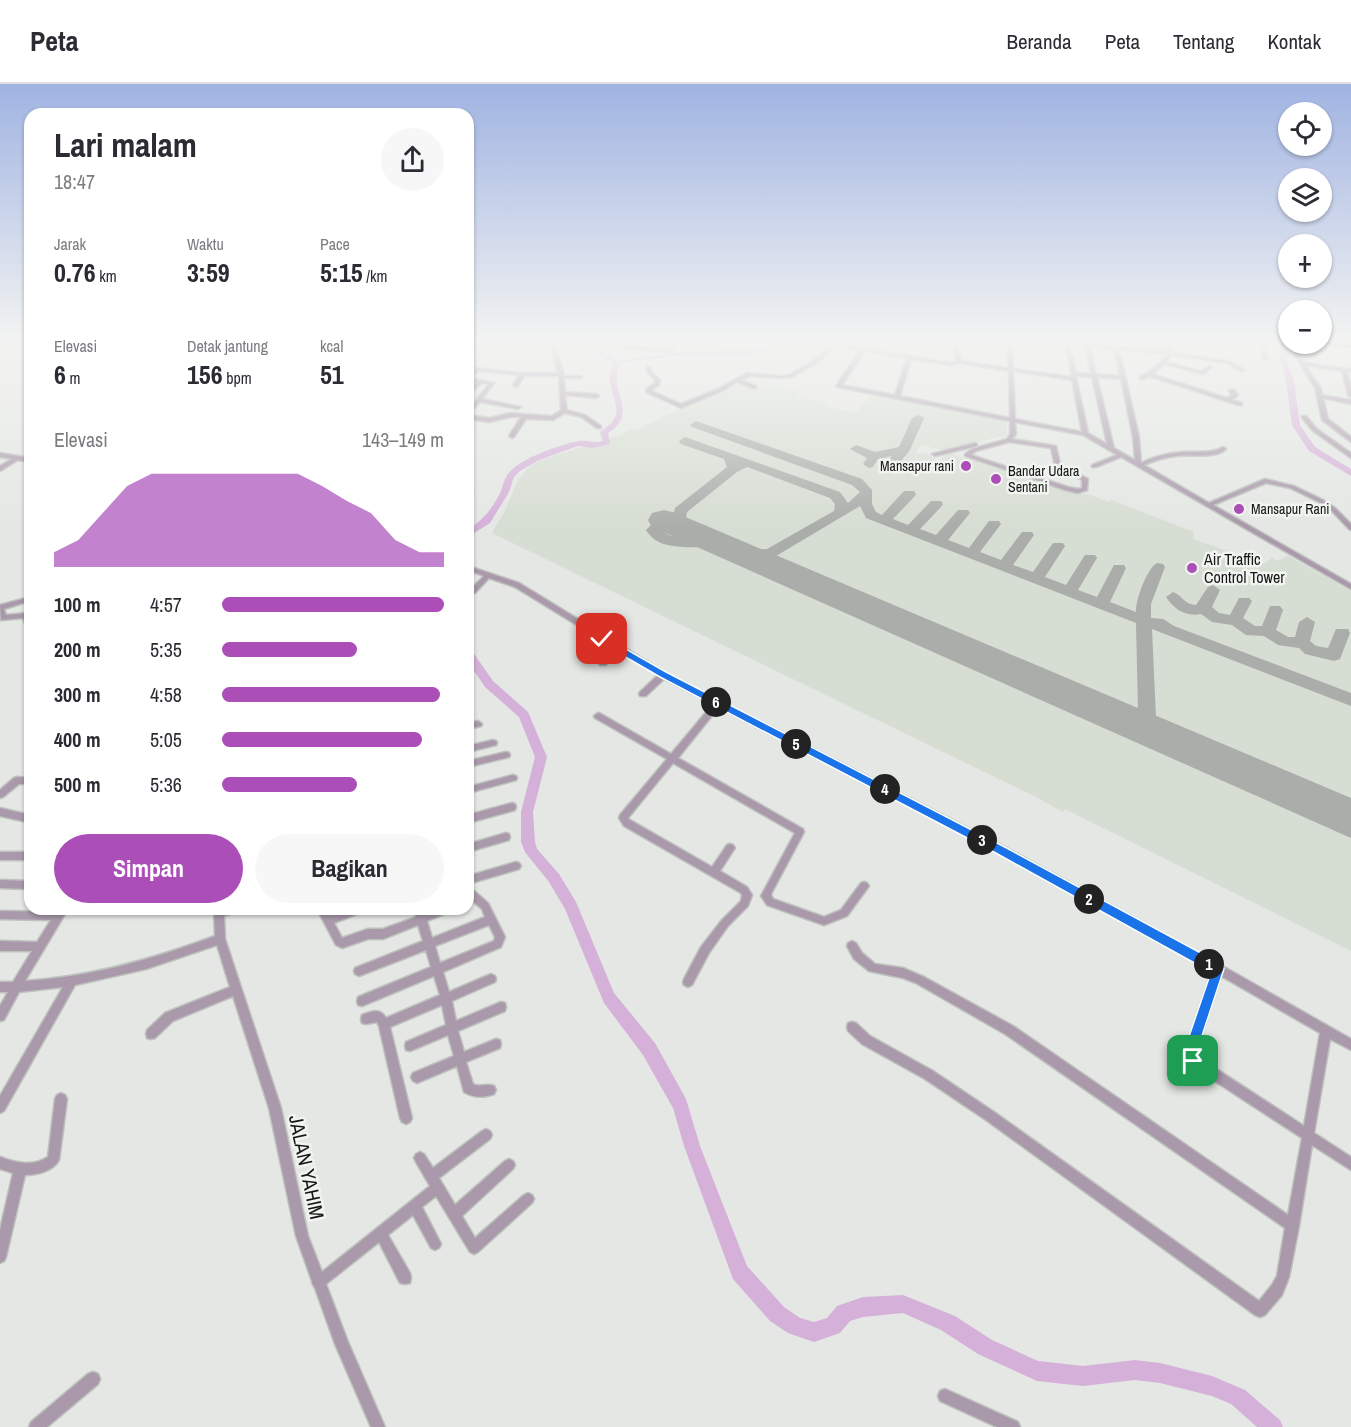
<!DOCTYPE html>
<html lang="id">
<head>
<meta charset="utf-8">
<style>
  body { margin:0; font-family:"Archivo Narrow",sans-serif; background:#f7f7f7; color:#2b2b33; height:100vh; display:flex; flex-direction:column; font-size:22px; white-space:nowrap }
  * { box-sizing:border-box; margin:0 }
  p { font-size:20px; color:#7c7c81 }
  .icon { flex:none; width:33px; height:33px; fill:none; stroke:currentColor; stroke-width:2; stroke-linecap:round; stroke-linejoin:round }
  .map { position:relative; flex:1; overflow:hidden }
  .side { position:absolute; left:24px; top:24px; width:450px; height:807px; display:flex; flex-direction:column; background:#fff; border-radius:18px; box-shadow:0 2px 4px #0004 }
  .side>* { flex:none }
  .tools { position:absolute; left:1278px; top:18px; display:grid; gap:12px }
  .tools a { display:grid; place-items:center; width:54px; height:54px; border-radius:50%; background:#fff; box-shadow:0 2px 4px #0004; font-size:30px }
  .pin { position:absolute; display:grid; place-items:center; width:51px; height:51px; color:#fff; margin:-26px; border-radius:12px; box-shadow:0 3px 9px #0006 }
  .km { position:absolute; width:30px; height:30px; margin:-15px; border-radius:50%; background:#222; color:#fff; font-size:16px; line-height:30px; text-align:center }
  .round { display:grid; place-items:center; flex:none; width:63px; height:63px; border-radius:32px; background:#f7f7f7 }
  .overview { display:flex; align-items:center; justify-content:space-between; height:102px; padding:0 30px }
  h1 { font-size:33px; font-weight:700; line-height:45px }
  .figures { display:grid; grid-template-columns:repeat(3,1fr); gap:9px; height:102px; padding:6px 30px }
  .figures div { display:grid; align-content:center }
  .figures b { font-size:26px; font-weight:700 }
  .figures small { font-size:16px; font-weight:400 }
  .figures p { font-size:16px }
  .chart { height:168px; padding:12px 30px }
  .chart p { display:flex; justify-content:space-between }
  .chart svg { width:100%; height:108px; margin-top:6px; fill:#ab4eb8; opacity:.7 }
  .button { display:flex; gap:12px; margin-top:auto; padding:12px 30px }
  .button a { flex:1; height:69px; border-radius:36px; background:#ab4eb8; color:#fff; font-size:24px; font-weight:700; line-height:69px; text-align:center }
  .button a+a { background:#f7f7f7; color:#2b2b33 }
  ul { padding:0 30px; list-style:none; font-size:20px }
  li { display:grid; grid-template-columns:96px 72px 1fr; align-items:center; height:45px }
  li i { height:15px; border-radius:8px; background:#ab4eb8 }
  header { display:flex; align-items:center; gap:36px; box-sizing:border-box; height:84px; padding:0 30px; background:#fff; border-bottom:2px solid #e1e1e2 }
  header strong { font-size:28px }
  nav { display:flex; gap:33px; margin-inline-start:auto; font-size:21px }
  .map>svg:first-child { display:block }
  .built { fill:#d6ddd2 }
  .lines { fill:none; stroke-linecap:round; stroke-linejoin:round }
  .river { fill:#d5b1d9; fill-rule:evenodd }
  .taxiway { fill:#aaadaa; fill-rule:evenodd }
  .runway { fill:#aaadaa; fill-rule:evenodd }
  .minor-casing { stroke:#bfc1be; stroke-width:3 }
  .highway-casing { stroke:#bfc1be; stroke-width:3 }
  .minor { fill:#a999ab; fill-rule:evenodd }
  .highway { fill:#624466; fill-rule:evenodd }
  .route { fill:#1a73e8; stroke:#fff; stroke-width:1.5 }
  .poi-dot { fill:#ab4eb8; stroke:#f1f4f0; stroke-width:2 }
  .labels { text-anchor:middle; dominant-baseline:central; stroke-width:5; stroke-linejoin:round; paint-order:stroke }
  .far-poi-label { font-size:14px; fill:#151615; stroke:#f1f4f0; text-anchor:start }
  .poi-label { font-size:16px; fill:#151615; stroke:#f1f4f0; text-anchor:start }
  .near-street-label { font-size:20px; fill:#151615; stroke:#f1f4f0 }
</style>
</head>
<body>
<header>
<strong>Peta</strong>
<nav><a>Beranda</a><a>Peta</a><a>Tentang</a><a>Kontak</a></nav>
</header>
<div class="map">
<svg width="1351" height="1343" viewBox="0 0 1351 1343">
  <rect width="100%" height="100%" fill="#e4e7e3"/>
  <path class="built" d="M740,298l20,6 5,-5 34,9 -3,5 32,6 -2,4 31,5 13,-17 137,25v15l-64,15 -22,-5 -6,9 11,-1 12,8 11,-8 117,38 25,4 18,7 2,-2 83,32 -1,7 71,25 8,-6 5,3 11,-5 63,35v360l-286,-142 -2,3 -27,-15 -544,-264 13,-22 13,-31 10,-12 12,-8 81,-25 10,-6 7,1 28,-15 31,-11 -2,-2z"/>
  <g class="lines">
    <g class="river">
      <path d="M588,255h7l7,11 16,11 64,-9 71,-2 20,-6 6,-5h8c-25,24 -66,14 -98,16 -23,2 -46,4 -69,9 -14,26 21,48 -12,69l2,11 -17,4 -15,-2 -39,14 -19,11 -6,6 -5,15 -19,31 -22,14v-7c15,-10 25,-22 33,-39 2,-6 3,-12 7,-17 12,-16 53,-30 72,-33 9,-1 11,3 23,0l-3,-9c5,-4 11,-7 14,-13 9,-17 -12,-33 -1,-55l-15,-12z"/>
      <path d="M1282,255h6l-1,22 7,19 6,45 15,22 36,22v7l-42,-25 -17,-26 -6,-45 -6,-19z"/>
      <path d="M468,566l4,1 21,30 35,31 19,45 -14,55 2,30 2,7 22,25 17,28 38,91 41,50 31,56 14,47 47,120 37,41 16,11 14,4 13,-4 10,-12 26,-9 40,-2 52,21 37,24 46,21 45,5 52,-6 25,3 52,13 33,14 35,30 3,7h-26l-26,-23 -19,-8 -52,-13 -25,-3 -52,6 -46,-5 -59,-27 -37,-24 -38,-17 -40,4 -13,4 -10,12 -26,9 -26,-9 -18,-12 -37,-42 -49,-133 -11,-38 -30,-53 -39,-52 -39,-94 -16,-27 -24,-30 -4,-10v-30l14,-55 -16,-40 -34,-30 -17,-25z"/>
    </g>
    <g class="taxiway">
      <path d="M918,331l6,3 -14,32 -19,23 -4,1 -6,-4 11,-14 -14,3 -5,8 -4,1 -6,-4 4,-6 -17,-9 6,-4 19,7 24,-5 13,-29z"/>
      <path d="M696,337l166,58 10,11v14l4,8 6,3 22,-24h10l2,3 -2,3 -21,22 15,6 23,-24h10l2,3 -2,3 -21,22 16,6 22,-25h10l2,3 -22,27 21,8 20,-27h10l2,3 -21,28 21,8 21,-28h10l2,3 -21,30 20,7 20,-29h10l2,3 -20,31 21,8 19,-30h10l2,3 -19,32 19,7 17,-32h10l2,3 -16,34 26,10c-1,-11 12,-47 22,-49l5,1 2,3 -14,37v14l12,1 11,7 177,67v13l-199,-77 4,89c6,12 20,13 26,24l-3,5c-14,4 -31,-10 -37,-22l-8,2 -26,-6 -3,-5 3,-5c10,-3 20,5 30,1l-2,-89 -270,-105 -6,-12 -84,50 -21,3 -20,-3 -2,-3 2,-3 32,-1 67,-38 1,-7 -5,-6 -83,-31 -10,5 -50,40 -1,7 7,10 -2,3h-10l-9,-13 3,-11 52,-41 -3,-8 -43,-15 -2,-3 6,-4 155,55 8,11 12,-11 -8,-7 -160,-58 -2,-2z"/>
      <path d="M664,432l7,4 -10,10c18,16 45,-1 58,11 -10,9 -45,7 -58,2 -7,-3 -11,-7 -15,-13l13,-13z"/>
      <path d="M1213,501l7,5 -8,17 7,6 11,2 9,-17h10l3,3 -9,17 12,8h7l8,-20h10l3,4 -7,20 12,7h7l4,-15 8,-5 8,5 -5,19 6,5 12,2 8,-19h12l2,4 -10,26 -6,2 -29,-7 -6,-6 -21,-3 -14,-9 -18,-1 -14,-10 -20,-3 -11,-8c-16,3 -27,-5 -35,-17l7,-5c9,3 12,13 23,13l12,-18z"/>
    </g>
    <path class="runway" d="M664,426l12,3 675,285v40l-699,-311 -4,-7 4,-7z"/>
    <defs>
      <g id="minor">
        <path d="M0,255h5l-5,3z"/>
        <path d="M468,255l43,4 2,1 -2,1 -43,-4z"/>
        <path d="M518,255h4v2l53,-2v2h-2l-18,1 9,34h16l2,1 -2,1h-16l1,14 31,2 3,2 -3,2 -31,-3 2,15 18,5 16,11v2h-4l-16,-11 -16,-4 -12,7 -27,-1 -12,18 -2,1 -3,-2 12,-19h-11l-20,5 -22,-3v-9l21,-26 -7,-1 -14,13v-5l9,-9 -9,-2v-5l8,-7 46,5h36l-8,-31 -30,1 -2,-1zM479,287l40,4 -6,10 3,2 2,-1 6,-10h35l2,34 -9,6 -42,-3 -20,5 -22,-3 12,-13 38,7 3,-2 -39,-8 12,-16 -24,-5z"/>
        <path d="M618,255h4l-3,4 1,2 48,5 3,-9 -9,-2 35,1 -2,1h-19l-3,9 -4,2 -53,-5 -1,-4z"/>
        <path d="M839,255h5l-5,5 112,19 5,-2 -3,-22h4l4,22 47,7v-29h4l1,30 59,8 -7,-38h4l1,3 43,4 -5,-7h5l5,7 50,5 -1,-12h4l2,14 55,8 17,9 -4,1 -14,-8 -56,-8 -4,7 31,9h4l8,-5 2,1 -9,7 -38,-10 -13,10 75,24 5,-3 -3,-4 1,-1h4l4,5 -6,5 10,3v2h-4l-89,-29 -5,3h-4v-2l17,-11 10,-12 -48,-5 20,88 2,26c13,-7 28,-10 43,-11 14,-1 27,2 39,-5l3,2 -1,1c-12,9 -33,4 -48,6 -12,1 -23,5 -33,9l65,38 56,-24 29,7 29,14 12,8 16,16v6l-2,-1 -18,-19 -12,-8 -29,-14 -24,-5 -53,22 138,79v5l-230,-132 -25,10h-4v-2l25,-10 -34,-20 -68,-13 1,12 -4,5 44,7 4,18 28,15 -1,11 -9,3 -13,-3 -100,-34v-2l7,-5 35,-10 3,-5v-13l-173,-34 -1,-1 24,-36 -24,-4 -19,17 -25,14 -13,1 -29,-2 -9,4 15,6v2h-4l-15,-6 -13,8 -43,18 -35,-16 1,-4 8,-5v-3l-8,-8v-5h4v5l9,8 -1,5 -7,5v1l29,13 39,-16 27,-15 32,3 10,-1 24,-14zM1070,261l15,1 6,28 -15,-1zM1090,263l24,2 6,27 -24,-2zM865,267l42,7 -12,37 -53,-10zM911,275l40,6 8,-2 50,8 1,47 -110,-22zM1013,287l59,9 10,52 -67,-13zM1076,292l16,1 15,67 -19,-11zM1097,293l24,2 12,58 2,23 -21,-12zM1009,358l42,6 4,18 27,14v8l-4,1 -10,-2 -97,-32 5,-4z"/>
        <path d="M1272,255h4v3l-10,2 1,15 -4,1 -1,-17 10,-2z"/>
        <path d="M1295,260h4v12l4,6 43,7h5v2l-4,1 4,14v11l-3,-2 -6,-24 -37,-6 16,23 1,7 29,5v4l-28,-6 5,21 23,18v5l-29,-22 -7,-32 -20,-32z"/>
        <path d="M468,267l5,1 -5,5z"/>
        <path d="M1302,332h4l11,13 34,24v5l-38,-27 -11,-13z"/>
        <path d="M975,359l2,1v2l-42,10 -3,-2z"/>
        <path d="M0,369l30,5v4l-12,-2 -18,11v-5l12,-7 -12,-2z"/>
        <path d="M468,410h4l1,1 -5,4z"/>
        <path d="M468,482l51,17 147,90 335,172 218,119 132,75v11l-21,-11 -16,94 37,24v13l-39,-25 -13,81 -10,51 -7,18 -17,20 -5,2 -5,-2 -269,-195 -61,-41 -63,-35 -14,-13 -1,-4 1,-4 4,-1 4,1 14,13 63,35 61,41 265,189 13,-16 5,-9 8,-48 -280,-194 -89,-51 -13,-5 -34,-7 -15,-12 -7,-13 1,-3 4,-2 4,2 6,10 13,11 28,4 21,9 89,49 275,189 14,-77 -115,-75 -3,-9 28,-83 -217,-120 -276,-144 -41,51 125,71 1,3 -32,60 -1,3 2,4 51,18 17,-7 20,-27 3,-1 3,1 2,3 -22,30 -23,9 -57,-20 -6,-9 34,-63 -122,-70 -45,55 2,2 82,47 15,-22 3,-1 3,1 2,3 -2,3 -13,20 27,16 5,8 -4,11 -20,20 -19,27 -17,32 -4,2 -4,-2 -1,-3 1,-3 17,-32 21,-27 19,-19 1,-6 -1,-2 -117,-67 -5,-8 1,-3 47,-56 -72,-41 -1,-2 4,-3 3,1 70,40 42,-50 -49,-25 -18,17h-6l-1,-2 1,-2 18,-17 -42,-26 -10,16h-6l-1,-2 12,-17 -96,-59 -26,-9 -14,15h-4v-4l13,-13 -16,-6zM1221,892l99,57 -16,93 -109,-71z"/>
        <path d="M30,513v4l-26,8 2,6 22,-2 2,3v12l-4,-2 -3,-8 -22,2 -1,-15z"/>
        <path d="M478,637l4,3 -1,2 -13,3v-6z"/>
        <path d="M493,656l3,1 1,2 -1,2 -28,7v-6z"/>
        <path d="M506,668l3,1 1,2 -1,2 -41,10v-6z"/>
        <path d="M513,691l3,1 1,2 -1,2 -48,13v-6z"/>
        <path d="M17,693l13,1v6h-11l-16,13 -3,1v-8l14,-12z"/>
        <path d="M512,719l3,1 1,3 -1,3 -47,13v-8z"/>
        <path d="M0,724l30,7v6l-3,1 -27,-6z"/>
        <path d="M506,749l3,1 1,3 -1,3 -41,12v-8z"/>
        <rect x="0" y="768" width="30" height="8"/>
        <path d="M516,778l3,1 2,3 -2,3 -51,15v-8z"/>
        <path d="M0,796l30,1v8l-30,-1z"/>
        <path d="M468,803l3,1 17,15 17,34 -4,10 -58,25 6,20 42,-18 4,2 1,3 -1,3 -43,19 4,20 45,-19 4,1 1,4 -1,4 -47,20 6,21 32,-13 4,1 1,4 -1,4 -34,14 7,22c6,4 14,-1 21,2l2,4 -2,4c-11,4 -20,4 -30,-2l-7,-26 -40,17 -4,-2 -2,-4 2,-4 41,-17 -6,-21 -38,16 -4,-1 -1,-4 1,-4 40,-17 -4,-20 -52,22 22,91 -2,4 -4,2 -4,-2 -2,-4 -21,-92 -2,-4 -11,2 -4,-1 -1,-4 1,-4c10,-4 18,-7 24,3l54,-23 -6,-19 -72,30 -4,-1 -1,-4 1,-4 73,-30 -5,-17 -67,26 -4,-2 -1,-3 1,-3 68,-27 -5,-16 -35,14h-15l-26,9 -6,-3 -19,-36h10l3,7 18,-7h16l-2,3 -28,11 8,15 26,-9h15l33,-12 -3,-8h10l1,4 11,-4h16l-2,3 -22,9 5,17 53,-21 -3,-8 -14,-12zM489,841l6,12 -1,4 -54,22 -5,-17z"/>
        <path d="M58,825h10l-43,72c66,-4 129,-22 190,-45l-1,-27h23l-2,3 -11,4 1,23 56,169 27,128 14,36 108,-86 -14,-24 -2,-4 2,-4 4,-2 4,2 9,14 49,-37 4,-2 4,2 2,4 -2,4 -51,39 16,27 50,-44 4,-2 4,2 2,4 -2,4 -51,47 13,22 49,-43 4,-2 4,2 2,4 -2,4 -54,49 -4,2 -4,-2 -34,-56 -14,11 17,33 2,4 -2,4 -4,2 -4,-2 -18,-33 -25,20 22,38 1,5 -1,5 -5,1 -5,-1 -21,-41 -53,42 22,58 37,85h-14l-36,-83 -20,-56 -3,-5v-2l-16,-45 -27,-128 -36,-112 -60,25 -18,17 -4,1 -4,-1 -1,-4 1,-4 18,-17 65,-26 -13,-42 -71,24 -71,16 -71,126 -4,2v-17l63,-109 -44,5 -15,28 -4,1v-15l8,-14h-8v-10h13l19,-31h-32v-10l37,1 14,-22 -51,-1v-8l56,1z"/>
        <path d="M61,1009l4,2 2,4 -8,61c-6,11 -22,15 -34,15l-19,82 -2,4 -4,2v-33l13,-57 -13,-4v-12c16,6 32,10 48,0l7,-58 2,-4z"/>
        <path d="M93,1288l5,2 2,5 -2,5 -51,43h-18l2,-5 57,-48z"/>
        <path d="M945,1305l73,33 2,5h-23l-57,-26 -2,-5 2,-5z"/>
      </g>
      <path id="highway" d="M1322,255l29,5v4l-29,-5z"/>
    </defs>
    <use href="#minor" class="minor-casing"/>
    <use href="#highway" class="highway-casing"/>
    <use href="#minor" class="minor"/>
    <use href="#highway" class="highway"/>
  </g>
  <linearGradient id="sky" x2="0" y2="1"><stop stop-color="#a0b3e2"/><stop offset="0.58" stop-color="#f3f4f2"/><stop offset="1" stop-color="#f3f4f2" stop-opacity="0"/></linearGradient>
  <rect width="1351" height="443" fill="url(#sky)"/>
  <path class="route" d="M598,553h7l61,35 335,173 222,120 1,4 -28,85 3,7 -1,5 -5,2 -5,-2 -5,-12 28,-82 -217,-120 -334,-175 -62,-36z"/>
  <g class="poi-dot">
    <circle cx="966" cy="382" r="6"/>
    <circle cx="996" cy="395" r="6"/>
    <circle cx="1239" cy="425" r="6"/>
    <circle cx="1192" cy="484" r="6"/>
  </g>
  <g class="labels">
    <g class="far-poi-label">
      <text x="954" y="382" text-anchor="end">Mansapur rani</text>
      <text x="1008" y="387">Bandar Udara<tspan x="1008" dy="16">Sentani</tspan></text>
      <text x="1251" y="425">Mansapur Rani</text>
    </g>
    <g class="poi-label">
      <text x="1204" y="475">Air Traffic<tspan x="1204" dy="18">Control Tower</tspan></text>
    </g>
    <g class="near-street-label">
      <text transform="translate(307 1083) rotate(78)">JALAN YAHIM</text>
    </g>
  </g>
</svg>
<div class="tools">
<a><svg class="icon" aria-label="locate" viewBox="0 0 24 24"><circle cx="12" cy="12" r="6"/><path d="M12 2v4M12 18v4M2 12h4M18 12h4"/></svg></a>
<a><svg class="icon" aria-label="layers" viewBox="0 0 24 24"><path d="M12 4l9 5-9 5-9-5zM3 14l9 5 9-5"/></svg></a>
<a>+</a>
<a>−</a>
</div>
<div class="pin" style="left:1193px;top:977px;background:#1e9e55"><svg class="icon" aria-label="arrive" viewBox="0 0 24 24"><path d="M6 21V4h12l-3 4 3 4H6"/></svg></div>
<div class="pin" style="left:602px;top:555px;background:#d93025"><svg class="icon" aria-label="check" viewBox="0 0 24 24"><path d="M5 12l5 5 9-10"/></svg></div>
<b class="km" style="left:1209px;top:880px">1</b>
<b class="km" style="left:1089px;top:815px">2</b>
<b class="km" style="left:982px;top:756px">3</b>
<b class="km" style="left:885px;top:705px">4</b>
<b class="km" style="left:796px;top:660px">5</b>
<b class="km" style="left:716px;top:618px">6</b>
<section class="side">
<div class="overview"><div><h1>Lari malam</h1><p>18:47</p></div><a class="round"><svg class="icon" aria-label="share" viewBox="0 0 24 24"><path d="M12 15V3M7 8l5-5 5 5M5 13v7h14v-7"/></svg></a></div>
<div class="figures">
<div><p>Jarak</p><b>0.76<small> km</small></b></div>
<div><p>Waktu</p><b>3:59</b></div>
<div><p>Pace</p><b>5:15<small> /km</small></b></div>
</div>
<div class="figures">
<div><p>Elevasi</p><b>6<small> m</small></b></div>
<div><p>Detak jantung</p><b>156<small> bpm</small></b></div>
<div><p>kcal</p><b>51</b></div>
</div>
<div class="chart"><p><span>Elevasi</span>143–149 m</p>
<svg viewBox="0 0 160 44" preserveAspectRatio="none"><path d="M0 44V38L10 33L20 22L30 11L40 6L50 6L60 6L70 6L80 6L90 6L100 6L110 11L120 17L130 22L140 33L150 38L160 38V44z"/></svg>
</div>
<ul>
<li><b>100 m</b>4:57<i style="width:100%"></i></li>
<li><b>200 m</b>5:35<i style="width:61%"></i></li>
<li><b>300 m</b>4:58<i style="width:98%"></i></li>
<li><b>400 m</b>5:05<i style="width:90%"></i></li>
<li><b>500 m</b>5:36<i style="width:61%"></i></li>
</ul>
<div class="button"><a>Simpan</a><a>Bagikan</a></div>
</section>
</div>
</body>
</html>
